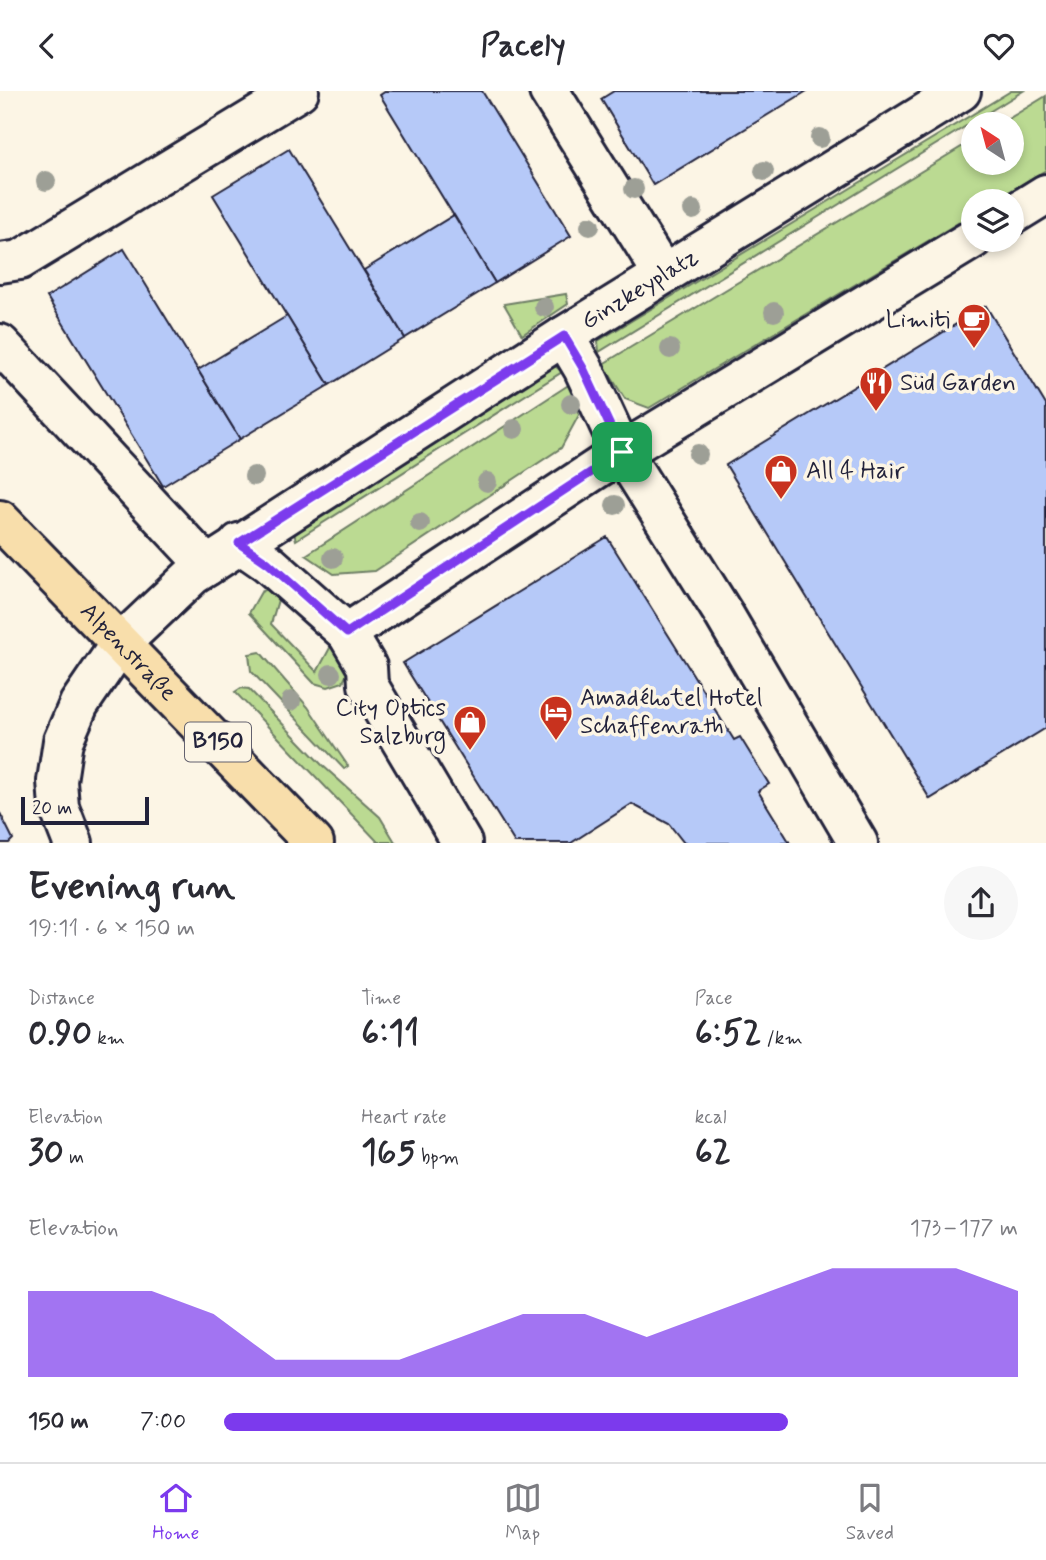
<!DOCTYPE html>
<html lang="en">
<head>
<meta charset="utf-8">
<style>
  body { margin:0; font-family:Mynerve,sans-serif; background:#f7f7f7; color:#2b2b33; height:100vh; display:flex; flex-direction:column; font-size:26px; white-space:nowrap }
  * { box-sizing:border-box; margin:0 }
  p { font-size:23px; color:#7c7c81 }
  .icon { flex:none; width:38px; height:38px; fill:none; stroke:currentColor; stroke-width:2; stroke-linecap:round; stroke-linejoin:round }
  .map { position:relative; height:752px; overflow:hidden }
  .drawer { display:flex; flex-direction:column; background:#fff; flex:1 }
  .drawer>* { flex:none }
  .needle { width:46px; rotate:324deg }
  .fabs { position:absolute; left:961px; top:21px; display:grid; gap:14px }
  .fabs a { display:grid; place-items:center; width:63px; height:63px; border-radius:50%; background:#fff; box-shadow:0 4px 10px #0003; font-size:35px }
  .scale { position:absolute; left:21px; bottom:18px; width:128px; box-sizing:border-box; padding-left:7px; border:4px solid #22223b; border-top:0; font-size:19px; line-height:24px; white-space:nowrap; color:#22223b; -webkit-text-stroke:5px #fcf5e5; paint-order:stroke }
  .pin { position:absolute; display:grid; place-items:center; width:60px; height:60px; color:#fff; margin:-30px; border-radius:14px; box-shadow:0 4px 10px #0006 }
  .round { display:grid; place-items:center; flex:none; width:74px; height:74px; border-radius:37px; background:#f7f7f7 }
  .head { display:flex; align-items:center; justify-content:space-between; height:119px; padding:0 28px }
  h1 { font-size:38px; font-weight:700; line-height:52px }
  .figures { display:grid; grid-template-columns:repeat(3,1fr); gap:10px; height:119px; padding:7px 28px }
  .figures div { display:grid; align-content:center }
  .figures b { font-size:35px; font-weight:700 }
  .figures small { font-size:19px; font-weight:400 }
  .figures p { font-size:19px }
  .chart { height:196px; padding:14px 28px }
  .chart p { display:flex; justify-content:space-between }
  .chart svg { width:100%; height:126px; margin-top:7px; fill:#7c3aed; opacity:.7 }
  ul { padding:0 28px; list-style:none; font-size:23px }
  li { display:grid; grid-template-columns:112px 84px 1fr; align-items:center; height:52px }
  li i { height:18px; border-radius:9px; background:#7c3aed }
  header { display:flex; justify-content:space-between; align-items:center; height:91px; padding:0 28px; background:#fff; font-size:32px; font-weight:700 }
  .tab-bar { display:flex; justify-content:space-around; align-items:center; height:98px; border-top:2px solid #e1e1e2; background:#fff; font-size:19px; color:#7c7c81 }
  .tab-bar a { display:grid; justify-items:center; gap:4px }
  .tab-bar .active { color:#7c3aed }
  .map>svg:first-child { display:block }
  .green { fill:#bbda92; stroke:#6e7e66; stroke-width:2 }
  .building { fill:#b6c9f8; stroke:#22223b; stroke-width:2 }
  .lines { fill:none; stroke-linecap:round; stroke-linejoin:round }
  .minor-casing { stroke:#22223b; stroke-width:44 }
  .major-casing { stroke:#22223b; stroke-width:44 }
  .minor { stroke:#fcf5e5; stroke-width:38 }
  .major { stroke:#f8deab; stroke-width:38 }
  .tree { fill:#9d9f96 }
  .route-casing { stroke:#fff; stroke-width:14 }
  .route { stroke:#7c3aed; stroke-width:9 }
  .labels { text-anchor:middle; dominant-baseline:central; stroke-width:7; stroke-linejoin:round; paint-order:stroke }
  .shield { fill:#fcf5e5; stroke:#63616e; stroke-width:2 }
  .shield-label { font-size:23px; font-weight:bold; fill:#22223b }
  .street-label { font-size:24px; fill:#22223b; stroke:#fcf5e5 }
  .poi-label { font-size:24px; fill:#22223b; stroke:#fcf5e5; text-anchor:start }
</style>
</head>
<body>
<header><svg class="icon" aria-label="back" viewBox="0 0 24 24"><path d="M15 5l-7 7 7 7"/></svg>Pacely<svg class="icon" aria-label="heart" viewBox="0 0 24 24"><path d="M12 20l-8-8c-3-5 5-10 8-4 3-6 11-1 8 4z"/></svg></header>
<div class="map">
<svg width="1046" height="752" viewBox="0 0 1046 752">
  <rect width="100%" height="100%" fill="#fcf5e5"/>
  <filter id="ink" filterUnits="userSpaceOnUse"><feTurbulence type="fractalNoise" baseFrequency=".0143" numOctaves="2"/><feDisplacementMap in="SourceGraphic" scale="14" xChannelSelector="R" yChannelSelector="G"/><feConvolveMatrix kernelMatrix="1 2 1 2 8 2 1 2 1" color-interpolation-filters="sRGB"/></filter>
  <g filter="url(#ink)">
    <g class="green">
      <path d="M1011,0h12l-424,261 -1,-11z"/>
      <path d="M1046,5v74l-52,31h-21v13l-324,194 -24,-9 -22,-35 370,-224v23h39v-39h-12z"/>
      <path d="M566,203l2,10 -46,31 -18,-31z"/>
      <path d="M554,274l8,7 -266,168 -3,-10z"/>
      <path d="M570,293l9,31 -18,33 -186,123 -41,3 -28,-19z"/>
      <path d="M273,495l7,7 -9,31 46,48 15,-28 18,24 -7,14 -15,5 -14,-4 -65,-70 12,-21z"/>
      <path d="M260,561l48,55 40,59 -4,3 -93,-98 -2,-17z"/>
      <path d="M241,597l8,1 73,76 58,52 15,25h-17l-143,-150z"/>
    </g>
    <g class="building">
      <path d="M386,0h96l89,145 -76,47 -115,-188z"/>
      <path d="M807,0l-154,94 -52,-86 13,-8z"/>
      <path d="M289,58l116,189 -76,47 -116,-190z"/>
      <path d="M454,124l41,68 -90,55 -41,-68z"/>
      <path d="M124,158l116,190 -77,47 -116,-189z"/>
      <path d="M986,215l60,99v323l-116,71 -204,-334z"/>
      <path d="M287,225l42,69 -89,54 -42,-69z"/>
      <path d="M607,446l127,203 6,-3 29,47 -11,7 32,52h-106l-15,-19 -37,-20 -61,39h-56l-112,-180z"/>
      <path d="M0,722l13,26 -4,4h-9z"/>
    </g>
    <g class="lines">
      <defs>
        <g id="minor">
          <path d="M549,0l114,183"/>
          <path d="M1012,124l34,-21"/>
          <path d="M0,172l20,-3 279,-169"/>
          <path d="M564,245l19,32 39,84 101,161 135,230"/>
          <path d="M0,253l207,222"/>
          <path d="M239,452l29,20 79,70 275,-181 351,-213"/>
          <path d="M347,542l20,34 1,18 94,158"/>
          <path id="s1" d="M73,752l-14,-36 -2,-26 6,-40 16,-37 41,-60 73,-69 371,-239 397,-245"/>
        </g>
        <g id="major">
          <path id="s2" d="M0,429l314,323"/>
        </g>
      </defs>
      <use href="#minor" class="minor-casing"/>
      <use href="#major" class="major-casing"/>
      <use href="#minor" class="minor"/>
      <use href="#major" class="major"/>
    </g>
    <g class="tree">
      <circle cx="820" cy="47" r="10"/>
      <circle cx="764" cy="80" r="10"/>
      <circle cx="46" cy="90" r="10"/>
      <circle cx="634" cy="98" r="10"/>
      <circle cx="693" cy="119" r="10"/>
      <circle cx="590" cy="135" r="10"/>
      <circle cx="544" cy="216" r="10"/>
      <circle cx="774" cy="221" r="10"/>
      <circle cx="670" cy="258" r="10"/>
      <circle cx="571" cy="313" r="10"/>
      <circle cx="514" cy="338" r="10"/>
      <circle cx="698" cy="363" r="10"/>
      <circle cx="254" cy="385" r="10"/>
      <circle cx="487" cy="391" r="10"/>
      <circle cx="615" cy="414" r="10"/>
      <circle cx="420" cy="432" r="10"/>
      <circle cx="333" cy="467" r="10"/>
      <circle cx="331" cy="583" r="10"/>
      <circle cx="291" cy="610" r="10"/>
    </g>
  </g>
  <g class="lines" filter="url(#ink)">
    <defs>
      <path id="route" d="M564,245l19,32 39,84 -275,181 -79,-70 -29,-20z"/>
    </defs>
    <use href="#route" class="route-casing"/>
    <use href="#route" class="route"/>
  </g>
  <defs>
    <symbol id="cafe-pin" viewBox="-11 -11 22 30"><path d="M0 17L-7.5 6A9.5 9.5 0 1 1 7.5 6Z" fill="#c8321e" stroke="#fcf5e5"/><path d="M-5.5-4.5H6V0H3Q3 3.5 0 3.5H-2.5Q-5.5 3.5-5.5 0ZM3-3.2v2h1.7v-2ZM-6 4.5H4V6H-6Z" fill="#fff"/></symbol>
    <symbol id="restaurant-pin" viewBox="-11 -11 22 30"><path d="M0 17L-7.5 6A9.5 9.5 0 1 1 7.5 6Z" fill="#c8321e" stroke="#fcf5e5"/><path d="M-5-6h1v4h1v-4h1v4h1v-4h1v5L-1.5 .5V6h-2V.5L-5-1ZM5-6V6H3V1.5H1.5Q1.5-4 5-6Z" fill="#fff"/></symbol>
    <symbol id="shop-pin" viewBox="-11 -11 22 30"><path d="M0 17L-7.5 6A9.5 9.5 0 1 1 7.5 6Z" fill="#c8321e" stroke="#fcf5e5"/><path d="M-5-2.5h2.3a2.7 3.5 0 0 1 5.4 0H5L5.5 6h-11ZM-1.5-2.5h3a1.5 2.3 0 0 0-3 0Z" fill="#fff"/></symbol>
    <symbol id="hotel-pin" viewBox="-11 -11 22 30"><path d="M0 17L-7.5 6A9.5 9.5 0 1 1 7.5 6Z" fill="#c8321e" stroke="#fcf5e5"/><path d="M-6-4.5h1.5V1H6V5H4.5V3h-9V5H-6ZM-4 0a1.8 1.8 0 1 1 3.6 0ZM.5 0V-2.5h3Q6-2.5 6 0Z" fill="#fff"/></symbol>
  </defs>
  <g fill-rule="evenodd">
    <use href="#cafe-pin" x="955" y="210" width="38" height="52"/>
    <use href="#restaurant-pin" x="857" y="273" width="38" height="52"/>
    <use href="#shop-pin" x="762" y="361" width="38" height="52"/>
    <use href="#hotel-pin" x="537" y="602" width="38" height="52"/>
    <use href="#shop-pin" x="451" y="612" width="38" height="52"/>
  </g>
  <g class="labels">
    <rect class="shield" x="185" y="631.5" width="66" height="39" rx="5"/>
    <g class="shield-label">
      <text x="218" y="651">B150</text>
    </g>
    <g class="street-label">
      <text stroke="none"><textPath href="#s1" startOffset="849">Ginzkeyplatz</textPath></text>
      <text stroke="none"><textPath href="#s2" startOffset="184">Alpenstraße</textPath></text>
    </g>
    <g class="poi-label">
      <text x="950" y="229" text-anchor="end">Limiti</text>
      <text x="900" y="292">Süd Garden</text>
      <text x="806" y="380">All 4 Hair</text>
      <text x="580" y="607">Amadéhotel Hotel<tspan x="580" dy="28">Schaffenrath</tspan></text>
      <text x="446" y="617" text-anchor="end">City Optics<tspan x="446" dy="28">Salzburg</tspan></text>
    </g>
  </g>
</svg>
<div class="fabs">
<a><svg class="needle" viewBox="-14 -14 28 28"><path d="M0-13l5 13h-10z" fill="#e53935"/><path d="M0 13l5-13h-10z" fill="#7c7c81"/></svg></a>
<a><svg class="icon" aria-label="layers" viewBox="0 0 24 24"><path d="M12 4l9 5-9 5-9-5zM3 14l9 5 9-5"/></svg></a>
</div>
<div class="scale">20 m</div>
<div class="pin" style="left:622px;top:361px;background:#1e9e55"><svg class="icon" aria-label="arrive" viewBox="0 0 24 24"><path d="M6 21V4h12l-3 4 3 4H6"/></svg></div>
</div>
<section class="drawer">
<div class="head"><div><h1>Evening run</h1><p>19:11 · 6 × 150 m</p></div><a class="round"><svg class="icon" aria-label="share" viewBox="0 0 24 24"><path d="M12 15V3M7 8l5-5 5 5M5 13v7h14v-7"/></svg></a></div>
<div class="figures">
<div><p>Distance</p><b>0.90<small> km</small></b></div>
<div><p>Time</p><b>6:11</b></div>
<div><p>Pace</p><b>6:52<small> /km</small></b></div>
</div>
<div class="figures">
<div><p>Elevation</p><b>30<small> m</small></b></div>
<div><p>Heart rate</p><b>165<small> bpm</small></b></div>
<div><p>kcal</p><b>62</b></div>
</div>
<div class="chart"><p><span>Elevation</span>173–177 m</p>
<svg viewBox="0 0 160 44" preserveAspectRatio="none"><path d="M0 44V14L10 14L20 14L30 22L40 38L50 38L60 38L70 30L80 22L90 22L100 30L110 22L120 14L130 6L140 6L150 6L160 14V44z"/></svg>
</div>
<ul>
<li><b>150 m</b>7:00<i style="width:71%"></i></li>
</ul>
</section>
<nav class="tab-bar">
<a class="active"><svg class="icon" aria-label="home" viewBox="0 0 24 24"><path d="M3 11l9-7 9 7M6 9v11h12V9"/></svg>Home</a>
<a><svg class="icon" aria-label="map" viewBox="0 0 24 24"><path d="M3 6l6-2 6 2 6-2v14l-6 2-6-2-6 2zM9 4v14M15 6v14"/></svg>Map</a>
<a><svg class="icon" aria-label="saved" viewBox="0 0 24 24"><path d="M7 4h10v16l-5-4-5 4z"/></svg>Saved</a>
</nav>
</body>
</html>
